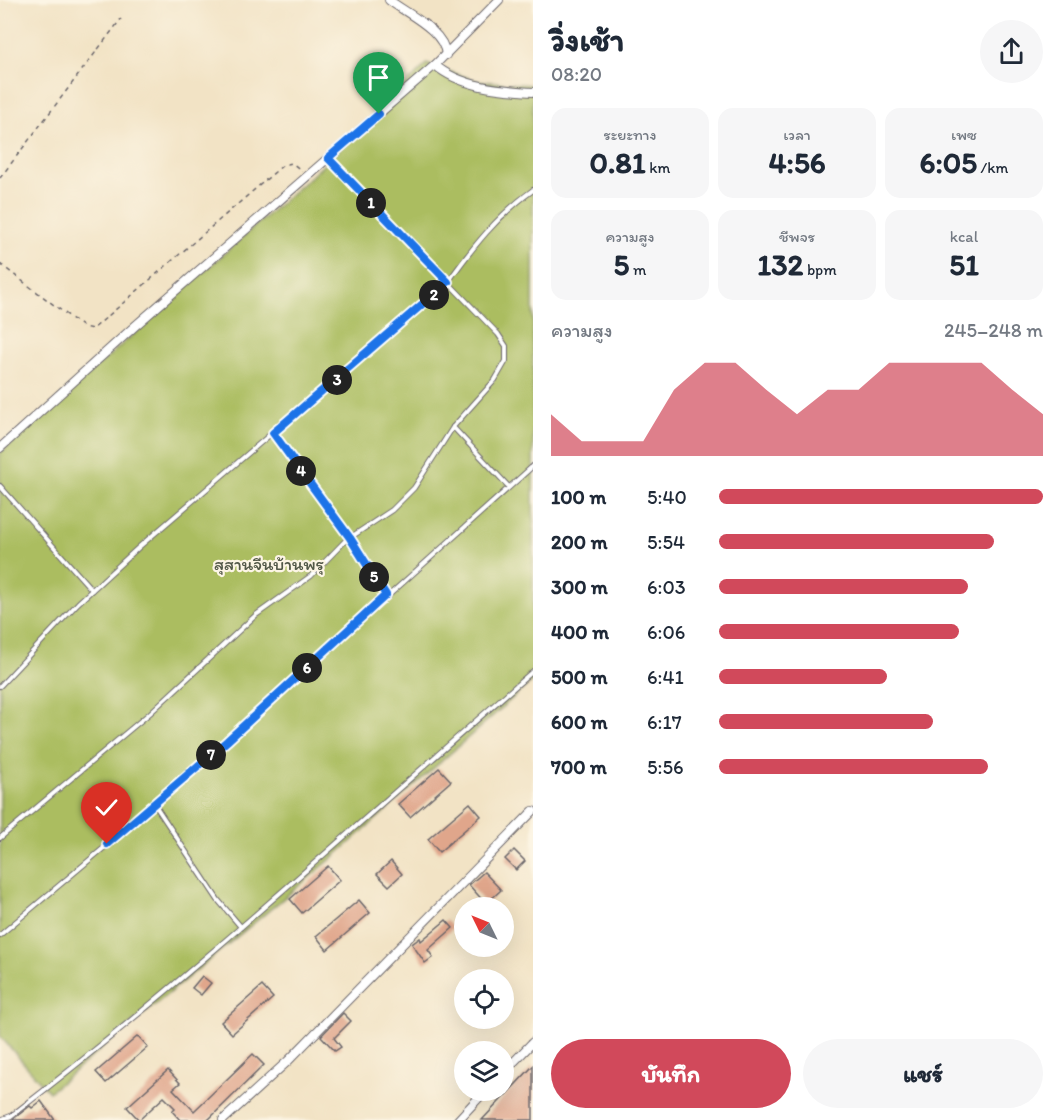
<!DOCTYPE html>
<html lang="th">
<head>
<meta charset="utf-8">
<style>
  body { margin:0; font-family:Itim,"Playpen Sans Thai",sans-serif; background:#f6f6f7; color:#1f2937; height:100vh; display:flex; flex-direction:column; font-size:22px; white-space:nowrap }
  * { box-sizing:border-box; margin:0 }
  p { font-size:20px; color:#747a83 }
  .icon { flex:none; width:33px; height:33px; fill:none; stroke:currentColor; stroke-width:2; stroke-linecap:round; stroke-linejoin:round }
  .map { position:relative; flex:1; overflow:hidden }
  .details { display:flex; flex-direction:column; background:#fff; width:528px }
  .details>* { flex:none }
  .needle { width:39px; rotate:313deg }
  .fabs { position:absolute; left:454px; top:897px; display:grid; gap:12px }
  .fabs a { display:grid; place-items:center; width:60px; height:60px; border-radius:50%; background:#fff; box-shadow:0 6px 24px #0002; font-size:30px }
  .pin { position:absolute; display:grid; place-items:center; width:51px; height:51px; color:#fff; margin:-62px -26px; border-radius:50% 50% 50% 0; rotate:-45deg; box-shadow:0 0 6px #0007 }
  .pin .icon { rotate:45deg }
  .km { position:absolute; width:30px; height:30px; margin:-15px; border-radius:50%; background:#222; color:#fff; font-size:16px; line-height:30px; text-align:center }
  .round { display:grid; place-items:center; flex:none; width:63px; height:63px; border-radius:32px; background:#f6f6f7 }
  .head { display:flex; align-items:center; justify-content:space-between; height:102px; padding:0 18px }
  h1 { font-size:33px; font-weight:700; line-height:45px }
  .metrics { display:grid; grid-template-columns:repeat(3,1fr); gap:9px; height:102px; padding:6px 18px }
  .metrics div { display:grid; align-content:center; border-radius:15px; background:#f6f6f7; text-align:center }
  .metrics b { font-size:30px; font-weight:700 }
  .metrics small { font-size:16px; font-weight:400 }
  .metrics p { font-size:16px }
  .chart { height:168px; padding:12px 18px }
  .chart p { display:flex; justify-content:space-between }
  .chart svg { width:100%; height:108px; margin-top:6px; fill:#d1495b; opacity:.7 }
  .primary-button { display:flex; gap:12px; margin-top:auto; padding:12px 18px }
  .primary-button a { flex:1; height:69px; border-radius:36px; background:#d1495b; color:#fff; font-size:24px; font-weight:700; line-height:69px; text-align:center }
  .primary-button a+a { background:#f6f6f7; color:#1f2937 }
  ul { padding:0 18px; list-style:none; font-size:20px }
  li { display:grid; grid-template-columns:96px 72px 1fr; align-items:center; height:45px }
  li i { height:15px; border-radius:8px; background:#d1495b }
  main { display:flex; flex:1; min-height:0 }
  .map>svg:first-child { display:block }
  .green { fill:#abbd60; stroke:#66704e; stroke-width:1.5 }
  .building { fill:#e0a68b }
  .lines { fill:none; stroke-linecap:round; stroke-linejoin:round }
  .lane-casing { stroke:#6b666b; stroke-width:6 }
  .street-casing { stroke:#6b666b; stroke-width:10 }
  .path { stroke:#6b666b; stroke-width:1.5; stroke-dasharray:4.5 4.5; stroke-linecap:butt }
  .lane { stroke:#fff; stroke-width:4 }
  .street { stroke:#fff; stroke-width:8 }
  .route-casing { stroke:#fff; stroke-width:12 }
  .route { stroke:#1a73e8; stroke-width:8 }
  .labels { text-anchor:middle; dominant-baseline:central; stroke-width:4.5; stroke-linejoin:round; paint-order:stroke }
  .park-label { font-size:18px; fill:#525848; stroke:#fcf5e5 }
</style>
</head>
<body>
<main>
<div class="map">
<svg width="533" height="1120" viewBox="0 0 533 1120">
  <rect width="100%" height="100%" fill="#fcf5e5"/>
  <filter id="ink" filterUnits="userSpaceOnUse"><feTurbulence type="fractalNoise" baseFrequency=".0167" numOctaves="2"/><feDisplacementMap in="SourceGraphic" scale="12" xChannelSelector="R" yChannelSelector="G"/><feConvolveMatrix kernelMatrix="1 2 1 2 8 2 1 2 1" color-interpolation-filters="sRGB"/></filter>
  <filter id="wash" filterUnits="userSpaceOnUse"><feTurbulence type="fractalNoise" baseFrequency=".008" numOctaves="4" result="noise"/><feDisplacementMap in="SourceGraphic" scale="24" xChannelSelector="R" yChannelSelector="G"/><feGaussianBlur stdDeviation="1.35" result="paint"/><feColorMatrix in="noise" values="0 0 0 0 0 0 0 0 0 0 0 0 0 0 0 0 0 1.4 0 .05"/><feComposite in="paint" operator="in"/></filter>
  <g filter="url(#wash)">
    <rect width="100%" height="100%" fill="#f2e3c5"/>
    <path class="green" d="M427,64l51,17 55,4v595l-203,180 -281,232 -49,-56v-583l319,-284z"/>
    <g id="blocks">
      <g class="building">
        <path d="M439,768l12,13 -41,36 -12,-13z"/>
        <path d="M470,803l11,13 -42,36 -11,-13z"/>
        <path d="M514,850l11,11 -9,9 -11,-11z"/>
        <path d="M391,861l11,13 -13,12 -12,-12z"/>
        <path d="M328,866l12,14 -38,33 -12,-14z"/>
        <path d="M484,872l17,18 -15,14 -17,-19z"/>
        <path d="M359,900l11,13 -43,37 -11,-14z"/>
        <path d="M446,920l7,8 -25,22 5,7 -8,6 -13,-19 8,-6 1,3z"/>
        <path d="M202,976l9,7 -10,12 -9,-7z"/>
        <path d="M262,986l11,12 -41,36 -11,-12z"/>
        <path d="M343,1013l8,8 -17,17 7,9 -6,4 -14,-15z"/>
        <path d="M138,1036l10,11 -42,36 -10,-11z"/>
        <path d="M253,1054l11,11 -56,55h-28l-8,-9 3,-3 -11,-11 -25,23 -12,-13 41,-37 12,13 -7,6 21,22z"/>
        <path d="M533,1066v54h-51z"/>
        <path d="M41,1101l14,19h-43l18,-14 2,2z"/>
      </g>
    </g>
  </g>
  <g filter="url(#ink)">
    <use href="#blocks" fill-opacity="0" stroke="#6b666b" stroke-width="1.5"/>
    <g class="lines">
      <defs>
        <g id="lane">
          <path d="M453,427l56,60"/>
          <path d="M273,433l77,105 36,57"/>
          <path d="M0,486l92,104"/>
          <path d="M0,686l78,-83 61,-56 309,-265c24,-34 50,-67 85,-92"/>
          <path d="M155,805l63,95 23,27"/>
          <path d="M0,838l150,-125 106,-98 55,-39 34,-35 47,-31 22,-22 39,-61 42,-47 11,-19v-15l-8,-12 -170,-176"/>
          <path d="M0,935l155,-130 378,-339"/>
          <path d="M0,1120l11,-4c181,-139 349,-295 522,-445"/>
        </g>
        <g id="street">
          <path d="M389,0c18,14 55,30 57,55"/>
          <path d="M435,65c25,22 65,25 98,27"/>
          <path d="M0,448l135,-122 300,-261 64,-65"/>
          <path d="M504,1072l29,-30"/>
          <path d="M223,1120l66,-60 244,-249"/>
          <path d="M458,1120l28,-30"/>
        </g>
      </defs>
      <use href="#lane" class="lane-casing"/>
      <use href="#street" class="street-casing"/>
      <g class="path">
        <path d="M0,178l121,-159"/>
        <path d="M0,264l83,63 10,2 190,-164 9,-2 10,8"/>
      </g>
      <use href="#lane" class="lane"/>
      <use href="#street" class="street"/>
    </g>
  </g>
  <g class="lines" filter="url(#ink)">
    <defs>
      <path id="route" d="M107,844l120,-103 159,-146 -36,-57 -77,-105 175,-151 -120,-124 51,-44"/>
    </defs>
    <use href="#route" class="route-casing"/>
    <use href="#route" class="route"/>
  </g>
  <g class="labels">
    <g class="park-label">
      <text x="269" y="564">สุสานจีนบ้านพรุ</text>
    </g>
  </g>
</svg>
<div class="fabs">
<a><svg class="needle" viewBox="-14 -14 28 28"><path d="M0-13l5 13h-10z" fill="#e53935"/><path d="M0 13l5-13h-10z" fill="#747a83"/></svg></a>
<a><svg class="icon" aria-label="locate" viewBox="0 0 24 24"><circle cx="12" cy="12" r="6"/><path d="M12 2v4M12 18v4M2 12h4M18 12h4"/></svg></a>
<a><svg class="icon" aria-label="layers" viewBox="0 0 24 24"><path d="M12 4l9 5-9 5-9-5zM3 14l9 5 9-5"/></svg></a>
</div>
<div class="pin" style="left:379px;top:114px;background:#1e9e55"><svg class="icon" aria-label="arrive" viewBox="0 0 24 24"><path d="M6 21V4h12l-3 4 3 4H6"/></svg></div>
<div class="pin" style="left:107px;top:844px;background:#d93025"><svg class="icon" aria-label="check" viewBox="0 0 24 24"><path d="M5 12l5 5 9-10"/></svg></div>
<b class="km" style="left:371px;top:203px">1</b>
<b class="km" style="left:434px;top:295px">2</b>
<b class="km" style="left:337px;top:380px">3</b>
<b class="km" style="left:301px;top:471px">4</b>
<b class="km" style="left:374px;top:577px">5</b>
<b class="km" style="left:307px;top:668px">6</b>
<b class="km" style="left:211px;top:755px">7</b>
</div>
<section class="details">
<div class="head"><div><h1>วิ่งเช้า</h1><p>08:20</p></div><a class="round"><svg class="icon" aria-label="share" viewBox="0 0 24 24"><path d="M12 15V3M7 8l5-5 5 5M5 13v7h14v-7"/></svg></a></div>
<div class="metrics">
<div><p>ระยะทาง</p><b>0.81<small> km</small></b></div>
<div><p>เวลา</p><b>4:56</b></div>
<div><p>เพซ</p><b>6:05<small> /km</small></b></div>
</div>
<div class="metrics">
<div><p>ความสูง</p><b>5<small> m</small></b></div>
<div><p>ชีพจร</p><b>132<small> bpm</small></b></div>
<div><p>kcal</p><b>51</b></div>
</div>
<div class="chart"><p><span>ความสูง</span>245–248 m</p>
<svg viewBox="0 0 160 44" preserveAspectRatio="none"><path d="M0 44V27L10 38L20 38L30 38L40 17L50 6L60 6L70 17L80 27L90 17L100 17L110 6L120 6L130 6L140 6L150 17L160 27V44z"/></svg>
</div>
<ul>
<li><b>100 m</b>5:40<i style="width:100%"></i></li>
<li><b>200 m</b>5:54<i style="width:85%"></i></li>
<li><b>300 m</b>6:03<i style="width:77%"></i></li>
<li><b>400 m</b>6:06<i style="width:74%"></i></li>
<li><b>500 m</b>6:41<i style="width:52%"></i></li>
<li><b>600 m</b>6:17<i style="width:66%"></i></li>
<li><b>700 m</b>5:56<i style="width:83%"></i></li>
</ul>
<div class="primary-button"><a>บันทึก</a><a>แชร์</a></div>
</section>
</main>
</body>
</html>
